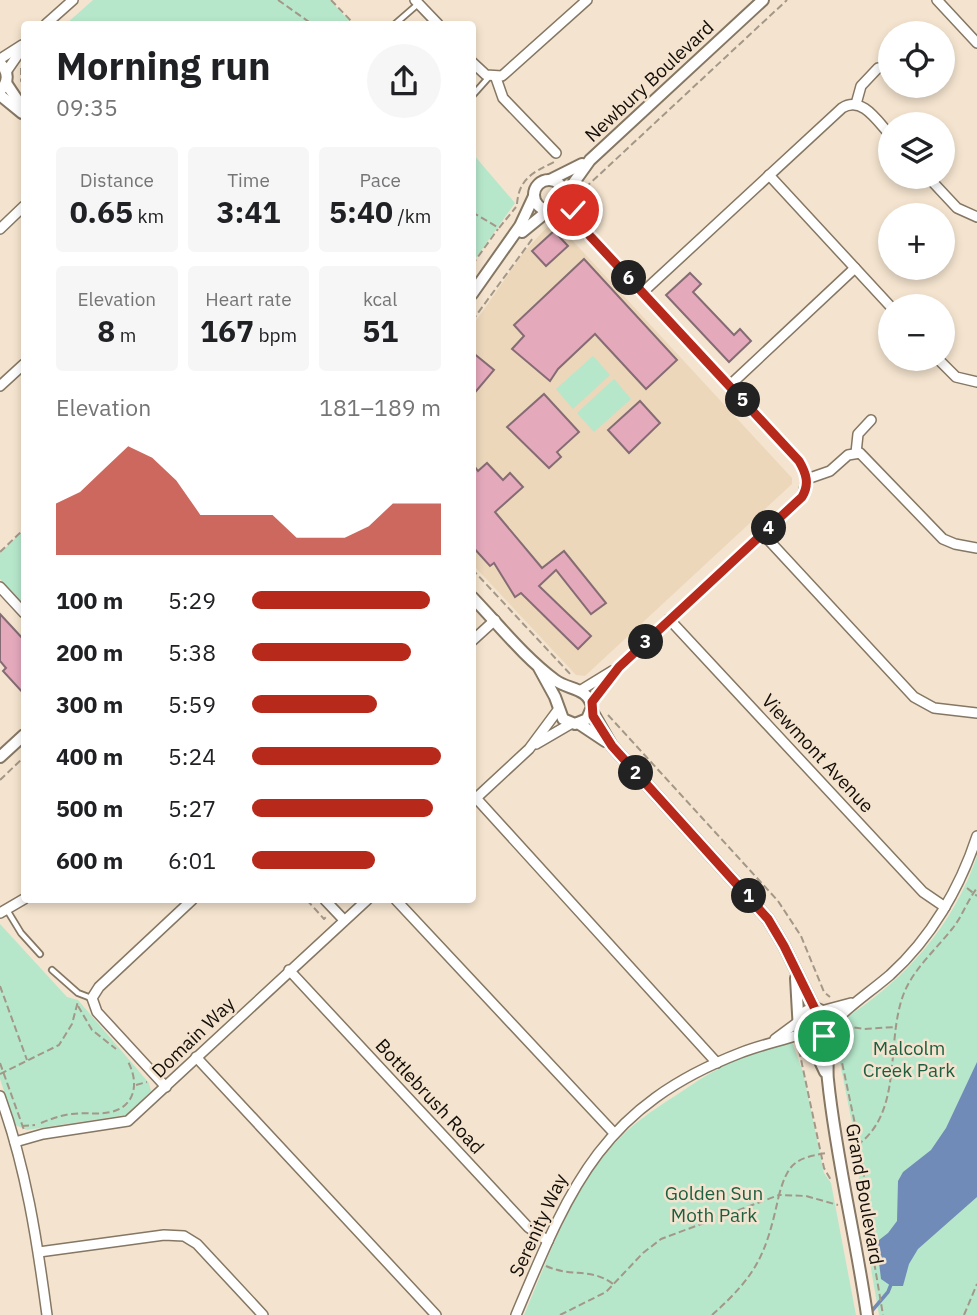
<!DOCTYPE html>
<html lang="en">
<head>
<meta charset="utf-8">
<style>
  body { margin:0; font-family:"IBM Plex Sans",sans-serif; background:#f6f6f6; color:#202124; height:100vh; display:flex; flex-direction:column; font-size:26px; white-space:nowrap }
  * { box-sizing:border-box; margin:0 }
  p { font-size:23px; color:#757577 }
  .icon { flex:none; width:38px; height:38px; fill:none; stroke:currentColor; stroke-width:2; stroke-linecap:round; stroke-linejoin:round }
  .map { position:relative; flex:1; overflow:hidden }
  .sheet { position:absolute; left:21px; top:21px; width:455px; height:882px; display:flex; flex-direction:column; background:#fff; border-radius:7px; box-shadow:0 4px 10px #0003 }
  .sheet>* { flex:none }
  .controls { position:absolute; left:878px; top:21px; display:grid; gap:14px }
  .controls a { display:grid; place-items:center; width:77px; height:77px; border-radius:50%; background:#fff; box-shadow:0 4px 10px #0003; font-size:35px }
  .pin { position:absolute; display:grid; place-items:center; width:60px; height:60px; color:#fff; margin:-30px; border:4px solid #fff; border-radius:50%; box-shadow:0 2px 7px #0007 }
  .km { position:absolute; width:35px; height:35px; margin:-18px; border-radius:50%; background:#222; color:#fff; font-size:19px; line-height:35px; text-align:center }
  .round { display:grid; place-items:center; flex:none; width:74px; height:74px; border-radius:37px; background:#f6f6f6 }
  .headline { display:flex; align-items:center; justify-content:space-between; height:119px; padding:0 35px }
  h1 { font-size:38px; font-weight:800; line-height:52px }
  .stats { display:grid; grid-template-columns:repeat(3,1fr); gap:10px; height:119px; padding:7px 35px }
  .stats div { display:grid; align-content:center; border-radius:7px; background:#f6f6f6; text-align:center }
  .stats b { font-size:30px; font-weight:800 }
  .stats small { font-size:19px; font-weight:400 }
  .stats p { font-size:19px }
  .chart { height:196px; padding:14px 35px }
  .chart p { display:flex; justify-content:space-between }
  .chart svg { width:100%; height:126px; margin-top:7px; fill:#b7291a; opacity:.7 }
  ul { padding:0 35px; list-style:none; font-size:23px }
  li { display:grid; grid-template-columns:112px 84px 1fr; align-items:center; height:52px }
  li i { height:18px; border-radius:9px; background:#b7291a }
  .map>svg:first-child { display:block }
  .built { fill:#ecd7bb }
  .green { fill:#b6e7cb }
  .water { fill:#718bb9 }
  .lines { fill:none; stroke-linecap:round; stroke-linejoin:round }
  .stream { stroke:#718bb9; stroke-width:3.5 }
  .building { fill:#e5a9bc; stroke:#856c74; stroke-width:2 }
  .service-casing { stroke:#857763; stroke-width:8 }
  .minor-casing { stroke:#857763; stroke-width:12 }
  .tertiary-casing { stroke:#857763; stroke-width:14 }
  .path { stroke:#a39787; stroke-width:2; stroke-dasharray:7 3.5; stroke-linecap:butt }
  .service { stroke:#fff; stroke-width:4.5 }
  .minor { stroke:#fff; stroke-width:9 }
  .tertiary { stroke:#fff; stroke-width:10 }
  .route-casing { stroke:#fff; stroke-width:14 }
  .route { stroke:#b7291a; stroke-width:9 }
  .labels { text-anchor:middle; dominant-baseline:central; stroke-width:5; stroke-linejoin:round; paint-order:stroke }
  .street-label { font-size:19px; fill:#130e07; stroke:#f4e4cf }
  .park-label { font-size:19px; fill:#1c5f40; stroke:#f4e4cf }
</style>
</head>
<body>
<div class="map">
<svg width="977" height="1315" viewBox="0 0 977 1315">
  <rect width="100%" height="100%" fill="#f4e4cf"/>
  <path class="built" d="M548,226l12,1 232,251v6l-207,192 -9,-1 -103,-110v-240l50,-72z"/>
  <g class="green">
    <path d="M93,0h237l22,24h-286z"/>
    <path d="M473,154l42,49 -42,59z"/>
    <path d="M593,356l17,19 -37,34 -17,-20z"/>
    <path d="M614,379l17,20 -37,33 -17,-19z"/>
    <path d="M24,530v75l-24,-26v-26z"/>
    <path d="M977,856v459h-98l-22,-127 4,-20 -24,-120 4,-27c62,-39 112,-94 136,-165z"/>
    <path d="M0,924l67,73 11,3 71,83 2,8 -25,24 -99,15 -12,-5 -15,-46z"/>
    <path d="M792,1042l11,30 21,101 7,10 25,132h-332c28,-66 51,-136 104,-185 19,-17 41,-30 62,-44 29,-19 66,-39 102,-44z"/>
  </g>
  <path class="water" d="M977,1062v135l-59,52 -9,15 -6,22h-12l-10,-7 -4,-33 2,-6 9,-7 9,-12 1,-40 5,-9 28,-22 15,-22z"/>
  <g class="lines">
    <path class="stream" d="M870,1313l18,-21 4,-10"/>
  </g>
  <g class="building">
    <path d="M554,231l14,15 -22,20 -14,-15z"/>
    <path d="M584,259l93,101 -31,29 -51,-55 -37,35 -8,12 -38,-32 12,-13 -10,-11z"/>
    <path d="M690,273l11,11 -8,8 41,43 6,-6 11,12 -22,21 -63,-67z"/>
    <path d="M472,352l22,18 -22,26z"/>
    <path d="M544,394l35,38 -22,20 4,5 -12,11 -42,-41z"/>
    <path d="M640,401l20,22 -31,30 -21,-23z"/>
    <path d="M472,463l6,8 9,-8 16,17 7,-7 13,14 -28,25 47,56 22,-17 42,52 -15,11 -35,-44 -17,16 52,50 -13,13 -57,-56 -6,4 -21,-34 -4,3 -18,-20z"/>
    <path d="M0,614l24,26v54l-21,-23 3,-3 -6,-7z"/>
  </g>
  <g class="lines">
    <defs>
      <g id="service">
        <path d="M395,24l23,-20"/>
        <path d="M472,96l17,-19"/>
        <path d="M7,910l14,23 19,21"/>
        <path d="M52,970l26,23 13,5"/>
      </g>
      <g id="minor">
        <path d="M415,0l23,24"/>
        <path d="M937,0l40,43"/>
        <path d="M46,24l27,-24"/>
        <path d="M0,59l22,-14"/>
        <path d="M472,62l14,13 16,1 85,-76"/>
        <path d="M6,72l18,-26"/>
        <path d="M496,78l7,20 53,55"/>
        <path d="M856,104l5,-18 17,-18"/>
        <path d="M769,175l122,132"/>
        <path d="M928,177l29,31 20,9"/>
        <path d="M565,198l20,30"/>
        <path d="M552,210l38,26 209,225 8,18 -5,18 -183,170 -27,35"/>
        <path d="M0,229l24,-23"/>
        <path d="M643,292l199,-184c20,-13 36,14 49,28"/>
        <path d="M938,359l18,18 21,5"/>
        <path d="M0,386l24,-22"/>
        <path d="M729,386l126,-118"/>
        <path d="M856,453l2,-19 13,-14"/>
        <path d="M807,479l23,-8 18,-16 12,-2 83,86 12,5 22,4"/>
        <path d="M763,534l151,163 20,11 43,5"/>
        <path d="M0,587l24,26"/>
        <path d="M669,619l254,273 22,15"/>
        <path d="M472,641l23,-21"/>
        <path d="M581,690l31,-19"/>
        <path d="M536,744l36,-21"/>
        <path d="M476,798l241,265"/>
        <path d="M474,800l55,-51 29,-39"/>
        <path d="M325,900l19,20"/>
        <path d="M396,900l218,233"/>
        <path d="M0,913l24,-14"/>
        <path d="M289,970l239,257 20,14"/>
        <path d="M821,1011l30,-8"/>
        <path d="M829,1027c18,-20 40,-34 61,-52 41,-37 70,-87 87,-139"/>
        <path d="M775,1039l23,-17"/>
        <path d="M196,1057l240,258"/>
        <path d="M166,1087l-69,-75 -5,-14 7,-11 93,-87"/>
        <path d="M0,1096c26,71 37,144 47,219"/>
        <path d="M15,1142l28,-8 85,-13 239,-221"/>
        <path d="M39,1252l125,-17 20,1 13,8 66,71"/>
        <path d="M516,1315c54,-128 85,-208 224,-262 20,-8 41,-12 61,-19"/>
      </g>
      <g id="tertiary">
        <path d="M0,63c9,9 9,19 0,28"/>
        <path d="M6,83l18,27"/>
        <path d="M0,95l22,18"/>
        <circle cx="549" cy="195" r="15"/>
        <path d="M550,180l32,-16"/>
        <path d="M565,195l25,-35 173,-160"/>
        <path d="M522,232l27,-22"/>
        <path d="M472,294l48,-68 14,-30"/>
        <path d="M472,597c27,28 52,60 83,83 13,10 33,7 37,27l-5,12 -12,5 -12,-5 -8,-22 -17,-31"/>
        <path d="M592,711l20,35 156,173 16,27 31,63"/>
        <path d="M578,723l27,18"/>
        <path d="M0,757l24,-22"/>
        <path d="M796,978l3,53 19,26 7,15"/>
        <path d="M800,1017c7,-9 19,-12 27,-1 4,7 -1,51 1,64 8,79 28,157 39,235"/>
      </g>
    </defs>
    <use href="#service" class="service-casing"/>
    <use href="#minor" class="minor-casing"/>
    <use href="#tertiary" class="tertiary-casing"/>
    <g class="path">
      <path d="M278,0l34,24"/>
      <path d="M331,0l23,24"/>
      <path d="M21,68v13l3,4"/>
      <path d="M585,188l202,-188"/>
      <path d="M517,204c2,-26 17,-32 37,-42"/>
      <path d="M472,212l27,16 17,-21"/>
      <path d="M472,265l26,-36"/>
      <path d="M472,321l61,-83"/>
      <path d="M0,552l24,-23"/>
      <path d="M472,569l100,107"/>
      <path d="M608,715l170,186 23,35 23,56 6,5"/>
      <path d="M0,780l24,-23"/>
      <path d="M967,888l10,8"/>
      <path d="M307,900l17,19 2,-2"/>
      <path d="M0,986l27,74"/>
      <path d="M78,1006l14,24 24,19"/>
      <path d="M844,1026l20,3 31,-2"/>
      <path d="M840,1044l3,-16"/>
      <path d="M799,1050l25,118 7,12"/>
      <path d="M840,1053l19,90"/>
      <path d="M0,1063l24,67"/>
      <path d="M0,1074l59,-29 13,-21 6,-23"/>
      <path d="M136,1085l11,-3"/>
      <path d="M41,1123c10,-4 20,-8 31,-9 13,-2 26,1 39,-2 26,-6 28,-32 16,-52"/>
      <path d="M22,1126l13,-1"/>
      <path d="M850,1149l9,-1v-4c45,-35 26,-103 45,-151 9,-23 32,-44 48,-64 10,-12 15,-28 25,-41"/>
      <path d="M859,1149l5,26 -2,15 21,125"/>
      <path d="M546,1266c27,12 44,1 67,18"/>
      <path d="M560,1315l46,-23 37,-39 18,-14 118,-44c9,-32 16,-37 48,-42"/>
      <path d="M712,1315c46,-41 54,-61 67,-120l27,1 32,9"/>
      <path d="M964,1315l13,-31"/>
    </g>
    <use href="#service" class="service"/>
    <use href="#minor" class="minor"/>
    <use href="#tertiary" class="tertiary"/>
  </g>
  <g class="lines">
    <defs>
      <path id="route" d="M573,210l17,26 209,225c7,12 11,23 3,36l-183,170 -27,35 1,14 19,30 156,173 16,27 31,63 13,9 1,9 -5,9"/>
    </defs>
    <use href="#route" class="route-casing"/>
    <use href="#route" class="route"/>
  </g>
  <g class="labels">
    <g class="street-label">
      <text transform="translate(649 81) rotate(-43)">Newbury Boulevard</text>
      <text transform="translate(818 753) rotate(47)">Viewmont Avenue</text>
      <text transform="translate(193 1037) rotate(-44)">Domain Way</text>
      <text transform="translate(430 1096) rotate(47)">Bottlebrush Road</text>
      <text transform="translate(865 1194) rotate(80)">Grand Boulevard</text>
      <text transform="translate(538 1225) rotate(-65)">Serenity Way</text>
    </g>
    <g class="park-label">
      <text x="909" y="1048">Malcolm<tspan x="909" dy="22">Creek Park</tspan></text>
      <text x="714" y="1193">Golden Sun<tspan x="714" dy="22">Moth Park</tspan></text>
    </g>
  </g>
</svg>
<div class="controls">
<a><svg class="icon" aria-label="locate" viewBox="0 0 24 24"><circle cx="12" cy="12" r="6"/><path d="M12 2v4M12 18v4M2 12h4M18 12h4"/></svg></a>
<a><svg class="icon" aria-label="layers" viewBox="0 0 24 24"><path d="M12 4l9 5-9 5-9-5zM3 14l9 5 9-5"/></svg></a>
<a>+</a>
<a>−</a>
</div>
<div class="pin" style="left:824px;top:1036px;background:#1e9e55"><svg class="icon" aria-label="arrive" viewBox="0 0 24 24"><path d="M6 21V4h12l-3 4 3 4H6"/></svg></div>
<div class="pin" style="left:573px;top:210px;background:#d93025"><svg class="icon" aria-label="check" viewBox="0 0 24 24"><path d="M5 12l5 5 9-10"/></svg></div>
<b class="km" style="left:749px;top:896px">1</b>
<b class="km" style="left:636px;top:773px">2</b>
<b class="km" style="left:646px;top:642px">3</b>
<b class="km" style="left:769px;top:528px">4</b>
<b class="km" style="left:743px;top:400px">5</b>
<b class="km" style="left:629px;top:278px">6</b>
<section class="sheet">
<div class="headline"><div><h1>Morning run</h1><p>09:35</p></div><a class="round"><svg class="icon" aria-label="share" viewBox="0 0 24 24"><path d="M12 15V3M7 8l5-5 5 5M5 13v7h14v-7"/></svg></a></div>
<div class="stats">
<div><p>Distance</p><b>0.65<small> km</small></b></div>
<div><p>Time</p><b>3:41</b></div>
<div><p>Pace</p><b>5:40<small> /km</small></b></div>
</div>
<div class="stats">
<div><p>Elevation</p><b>8<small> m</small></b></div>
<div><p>Heart rate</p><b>167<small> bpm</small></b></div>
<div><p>kcal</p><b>51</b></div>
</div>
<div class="chart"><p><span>Elevation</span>181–189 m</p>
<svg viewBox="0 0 160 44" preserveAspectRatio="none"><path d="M0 44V26L10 22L20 14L30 6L40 10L50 18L60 30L70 30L80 30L90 30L100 38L110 38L120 38L130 34L140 26L150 26L160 26V44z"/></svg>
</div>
<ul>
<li><b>100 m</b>5:29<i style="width:94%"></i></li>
<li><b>200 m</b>5:38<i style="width:84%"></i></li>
<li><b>300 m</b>5:59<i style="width:66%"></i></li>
<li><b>400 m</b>5:24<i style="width:100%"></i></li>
<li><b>500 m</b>5:27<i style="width:96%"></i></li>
<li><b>600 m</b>6:01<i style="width:65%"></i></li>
</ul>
</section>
</div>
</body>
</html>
